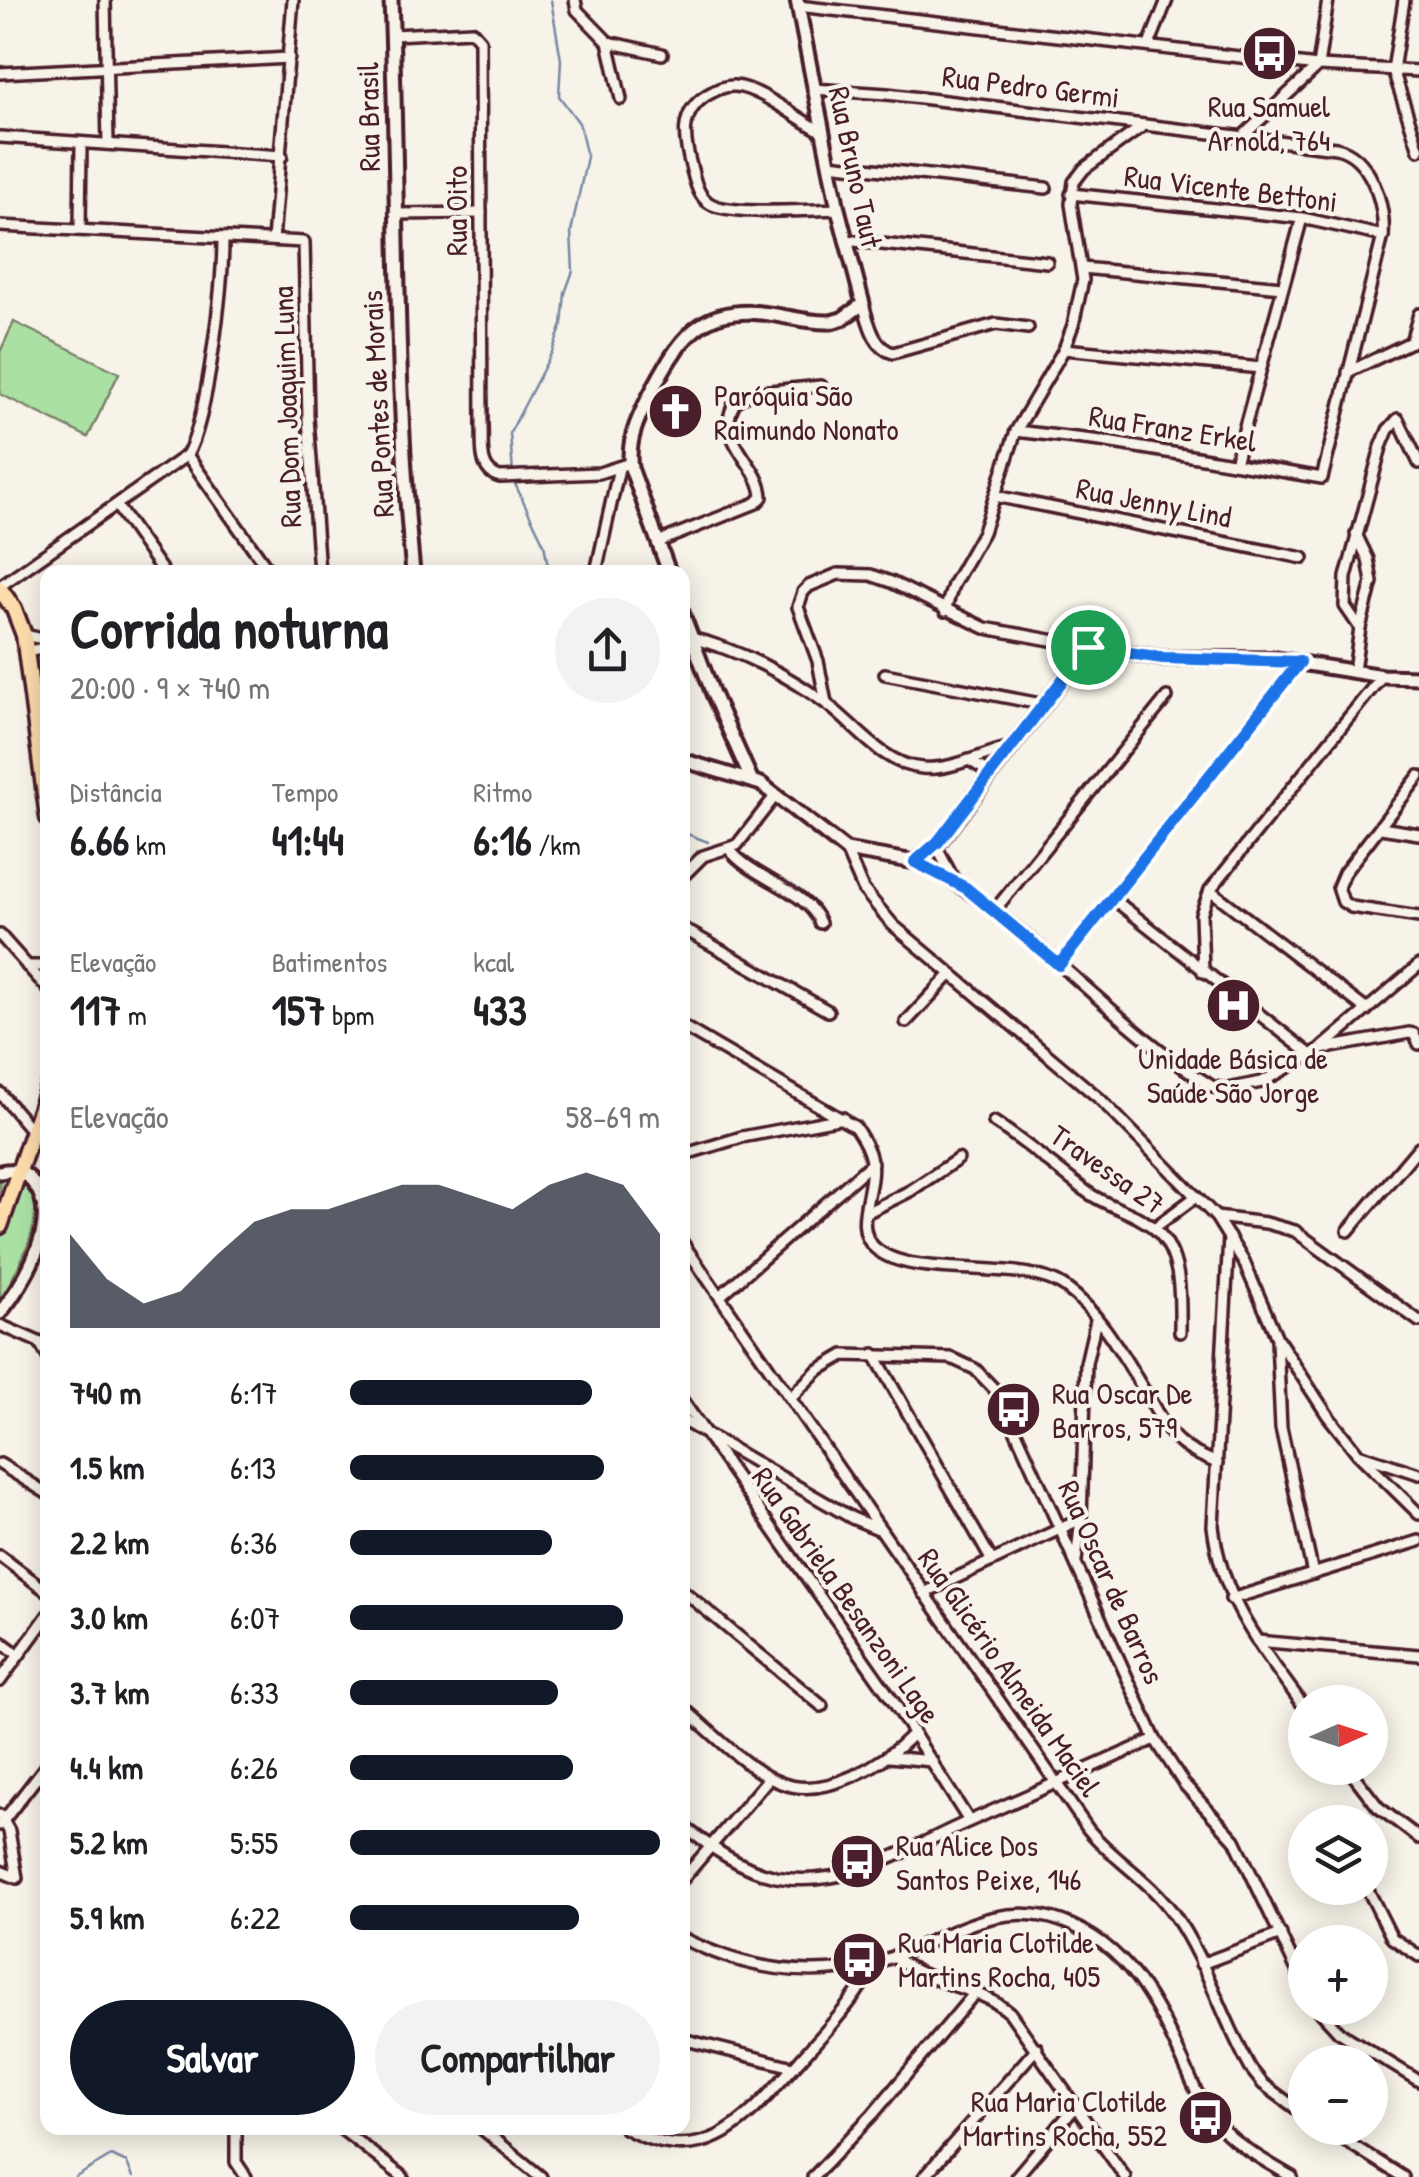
<!DOCTYPE html>
<html lang="pt">
<head>
<meta charset="utf-8">
<style>
  body { margin:0; font-family:"Patrick Hand",sans-serif; background:#f2f2f2; color:#202124; height:100vh; display:flex; flex-direction:column; font-size:38px; white-space:nowrap }
  * { box-sizing:border-box; margin:0 }
  p { font-size:32px; color:#757577 }
  .icon { flex:none; width:55px; height:55px; fill:none; stroke:currentColor; stroke-width:2; stroke-linecap:round; stroke-linejoin:round }
  .map { position:relative; flex:1; overflow:hidden }
  .panel { position:absolute; left:40px; top:565px; width:650px; height:1570px; display:flex; flex-direction:column; background:#fff; border-radius:20px; box-shadow:0 5px 25px #0003 }
  .panel>* { flex:none }
  .needle { width:65px; rotate:87deg }
  .buttons { position:absolute; left:1288px; top:1685px; display:grid; gap:20px }
  .buttons a { display:grid; place-items:center; width:100px; height:100px; border-radius:50%; background:#fff; box-shadow:0 5px 25px #0003; font-size:50px }
  .pin { position:absolute; display:grid; place-items:center; width:85px; height:85px; color:#fff; margin:-42px; border:5px solid #fff; border-radius:50%; box-shadow:0 2px 10px #0007 }
  .round { display:grid; place-items:center; flex:none; width:105px; height:105px; border-radius:52px; background:#f2f2f2 }
  .overview { display:flex; align-items:center; justify-content:space-between; height:170px; padding:0 30px }
  h1 { font-size:55px; font-weight:700; line-height:75px }
  .stats { display:grid; grid-template-columns:repeat(3,1fr); gap:15px; height:170px; padding:10px 30px }
  .stats div { display:grid; align-content:center }
  .stats b { font-size:42px; font-weight:700 }
  .stats small { font-size:28px; font-weight:400 }
  .stats p { font-size:28px }
  .chart { height:280px; padding:20px 30px }
  .chart p { display:flex; justify-content:space-between }
  .chart svg { width:100%; height:180px; margin-top:10px; fill:#111827; opacity:.7 }
  .primary-button { display:flex; gap:20px; margin-top:auto; padding:20px 30px }
  .primary-button a { flex:1; height:115px; border-radius:60px; background:#111827; color:#fff; font-size:40px; font-weight:700; line-height:115px; text-align:center }
  .primary-button a+a { background:#f2f2f2; color:#202124 }
  ul { padding:0 30px; list-style:none; font-size:32px }
  li { display:grid; grid-template-columns:160px 120px 1fr; align-items:center; height:75px }
  li i { height:25px; border-radius:12px; background:#111827 }
  .map>svg:first-child { display:block }
  .green { fill:#abe0a3; stroke:#7a8067; stroke-width:2.5 }
  .lines { fill:none; stroke-linecap:round; stroke-linejoin:round }
  .stream { stroke:#7887a5; stroke-width:2.5 }
  .minor-casing { stroke:#4a1f2b; stroke-width:16 }
  .tertiary-casing { stroke:#4a1f2b; stroke-width:19 }
  .primary-casing { stroke:#4a1f2b; stroke-width:21 }
  .minor { stroke:#f7f3e8; stroke-width:9 }
  .tertiary { stroke:#f7f3e8; stroke-width:11 }
  .primary { stroke:#fddcac; stroke-width:14 }
  .route-casing { stroke:#fff; stroke-width:20 }
  .route { stroke:#1a73e8; stroke-width:12 }
  .labels { text-anchor:middle; dominant-baseline:central; stroke-width:8; stroke-linejoin:round; paint-order:stroke }
  .street-label { font-size:30px; fill:#4a1f2b; stroke:#f7f3e8 }
  .poi-label { font-size:30px; fill:#4a1f2b; stroke:#f7f3e8; text-anchor:start }
</style>
</head>
<body>
<div class="map">
<svg width="1419" height="2177" viewBox="0 0 1419 2177">
  <rect width="100%" height="100%" fill="#f7f3e8"/>
  <filter id="ink" filterUnits="userSpaceOnUse"><feTurbulence type="fractalNoise" baseFrequency=".01" numOctaves="2"/><feDisplacementMap in="SourceGraphic" scale="20" xChannelSelector="R" yChannelSelector="G"/><feConvolveMatrix kernelMatrix="1 2 1 2 8 2 1 2 1" color-interpolation-filters="sRGB"/></filter>
  <g filter="url(#ink)">
    <g class="green">
      <path d="M14,322l105,51 -31,64 -88,-43v-42z"/>
      <path d="M33,656h14v103z"/>
      <path d="M3,1179l28,6c15,40 -13,82 -31,117v-122z"/>
    </g>
    <g class="lines">
      <g class="stream">
        <path d="M513,474l-3,-41 42,-81 10,-27 3,-32 8,-22 -2,-39 16,-75 -8,-34 -20,-27 2,-36 -10,-60"/>
        <path d="M514,482l30,62 5,28"/>
        <path d="M682,832l26,10"/>
        <path d="M76,2177l35,-21 16,7 6,14"/>
      </g>
      <defs>
        <g id="minor">
          <path d="M105,0l3,144"/>
          <path d="M575,0l2,10 31,32 13,57"/>
          <path d="M1404,0l-11,70 26,80"/>
          <path d="M798,6l520,60 101,5"/>
          <path d="M393,35l79,-4 8,9 2,387c1,19 -4,44 18,50l99,-4 31,-10"/>
          <path d="M608,42l54,12"/>
          <path d="M1149,45l18,-45"/>
          <path d="M0,73l289,-15"/>
          <path d="M813,89l74,5 449,54c34,7 50,57 47,88l-61,242 -221,-37 -85,-10"/>
          <path d="M823,132c-25,-12 -62,-44 -88,-46 -10,-1 -20,4 -28,9 -29,18 -23,46 -15,75 3,11 6,26 17,33 19,13 103,7 129,6"/>
          <path d="M0,137l282,19"/>
          <path d="M1242,137l76,-71 10,-66"/>
          <path d="M829,164l217,24"/>
          <path d="M1071,194l231,24 81,18"/>
          <path d="M395,214l86,-1"/>
          <path d="M0,226l304,16 4,176 11,154"/>
          <path d="M80,230l1,-87"/>
          <path d="M273,240l20,-240"/>
          <path d="M845,240l202,22"/>
          <path d="M1082,268l200,19"/>
          <path d="M863,304c6,19 10,43 30,49l103,-29 32,4"/>
          <path d="M1411,342l8,-28"/>
          <path d="M1064,349l197,19"/>
          <path d="M1348,372l71,-34"/>
          <path d="M187,455l83,117"/>
          <path d="M1235,463l67,-245"/>
          <path d="M995,496l308,62"/>
          <path d="M116,505l47,67"/>
          <path d="M658,542l98,-39 6,-6c-1,-34 -51,-58 -26,-96l14,-8 71,-7"/>
          <path d="M596,572l23,-104"/>
          <path d="M0,586l187,-131c21,-36 36,-171 36,-216"/>
          <path d="M945,611l8,-26 30,-53 33,-101 48,-82 9,-24 10,-45 -12,-76 3,-22 10,-13 60,-44"/>
          <path d="M1360,628l-15,-22 1,-29 35,-130 7,-17 10,-11 21,44"/>
          <path d="M24,635l24,5"/>
          <path d="M691,638c47,11 99,38 137,67 29,22 56,60 94,63 29,3 61,-15 89,-21"/>
          <path d="M26,652l22,-5"/>
          <path d="M1354,671l6,-43 12,-46 -4,-23 -12,-25"/>
          <path d="M885,674l161,31"/>
          <path d="M826,703l-8,-42 -20,-54 5,-15 6,-6 29,-12 33,1 20,7 94,46 103,19"/>
          <path d="M969,760l21,13"/>
          <path d="M1419,776l-75,97 -6,14 5,15 8,5 68,10"/>
          <path d="M1381,828l38,6"/>
          <path d="M936,846l17,32"/>
          <path d="M729,849c23,30 79,41 91,74"/>
          <path d="M846,850l17,39 30,36 207,174 116,118 28,45 33,76 51,78 30,38 61,60"/>
          <path d="M915,862c113,54 192,160 298,225l14,2 35,-7 59,-33 88,-16 5,1 5,10"/>
          <path d="M682,877l21,-21 34,-11 39,-50"/>
          <path d="M1210,890l157,120"/>
          <path d="M1112,898l199,157"/>
          <path d="M994,911l173,-214"/>
          <path d="M682,928l146,83"/>
          <path d="M0,935l48,54"/>
          <path d="M1059,965l241,-303"/>
          <path d="M27,966h21"/>
          <path d="M1203,972l-2,-58 9,-24 172,-214"/>
          <path d="M906,1022l45,-48"/>
          <path d="M682,1026l173,101c7,11 14,21 16,34 5,27 -20,66 4,87 38,34 148,8 191,40 35,25 60,73 82,109 9,14 17,33 30,44 11,10 25,16 39,22"/>
          <path d="M1323,1047l96,-82"/>
          <path d="M0,1093l34,40"/>
          <path d="M994,1122c33,21 61,46 93,70 20,15 49,20 68,37 28,25 25,69 25,103"/>
          <path d="M682,1155l60,-18 101,-19"/>
          <path d="M866,1213l44,-22 48,-32"/>
          <path d="M1216,1217l50,6 29,8 124,90"/>
          <path d="M1154,1228l40,-30"/>
          <path d="M1348,1231l71,-84"/>
          <path d="M1229,1237l-16,289c9,76 49,122 92,182"/>
          <path d="M682,1242l406,587c26,32 64,52 87,87 32,47 48,104 76,153l12,15 42,31"/>
          <path d="M720,1296l152,-133"/>
          <path d="M0,1325l48,21"/>
          <path d="M1277,1340l4,88 32,146"/>
          <path d="M40,1343l8,14"/>
          <path d="M874,1354l118,207"/>
          <path d="M791,1397l26,-26 27,-16 107,3 24,11 24,25 156,345 29,45 51,56 70,147"/>
          <path d="M682,1400l211,301 76,120"/>
          <path d="M682,1420l170,98 29,12"/>
          <path d="M1361,1455l58,19"/>
          <path d="M0,1464l48,30"/>
          <path d="M0,1556l48,36"/>
          <path d="M1076,1561l5,-42 5,-156 10,-43"/>
          <path d="M682,1590l140,116"/>
          <path d="M924,1593l157,-74"/>
          <path d="M1231,1599l188,-58"/>
          <path d="M0,1641l19,14"/>
          <path d="M1257,1641l162,14"/>
          <path d="M0,1681l48,-66"/>
          <path d="M682,1707c28,23 66,64 99,76 45,17 103,-19 133,-50"/>
          <path d="M889,1757l43,4"/>
          <path d="M1348,1768l30,39 41,31"/>
          <path d="M0,1815l9,16 8,47 -17,-7"/>
          <path d="M0,1825l48,-62"/>
          <path d="M682,1825c28,22 59,44 94,52 70,14 135,-31 196,-57 61,-27 122,-54 183,-81"/>
          <path d="M682,1880l87,-102"/>
          <path d="M1367,1888l25,50 27,18"/>
          <path d="M682,1938c60,30 126,42 192,25 64,-17 117,-67 187,-42 68,24 96,84 124,145 7,15 13,33 24,47 20,29 54,47 83,64"/>
          <path d="M894,1956c33,30 83,28 116,57l115,164"/>
          <path d="M1201,1964l80,-30"/>
          <path d="M1317,2008l22,24 80,49"/>
          <path d="M682,2039l111,28"/>
          <path d="M236,2128v34l10,15"/>
          <path d="M340,2128l63,49"/>
          <path d="M481,2128l60,49"/>
          <path d="M625,2128c83,46 123,-11 174,-67 28,-32 57,-60 75,-98"/>
          <path d="M1325,2128l78,49"/>
          <path d="M813,2177l60,-63 101,-120"/>
          <path d="M924,2177l113,-129"/>
          <path d="M1016,2177l61,-72"/>
        </g>
        <g id="tertiary">
          <path d="M391,0c8,191 3,382 22,572"/>
          <path d="M669,572l-38,-104c-5,-29 10,-56 23,-81 30,-57 54,-84 122,-72 18,3 36,8 55,7l11,-3 21,-15 -25,-95 -41,-209"/>
          <path d="M682,612l31,82 38,85"/>
          <path d="M682,760l79,24 85,66 69,12 21,-16 152,-199 75,11 113,1 106,17 37,1"/>
          <path d="M0,1172c15,-3 25,-1 34,12 29,36 -10,99 -34,129"/>
        </g>
        <g id="primary">
          <path d="M0,589l14,20 10,26 24,183"/>
          <path d="M0,1226l48,-139"/>
        </g>
      </defs>
      <use href="#minor" class="minor-casing"/>
      <use href="#tertiary" class="tertiary-casing"/>
      <use href="#primary" class="primary-casing"/>
      <use href="#minor" class="minor"/>
      <use href="#tertiary" class="tertiary"/>
      <use href="#primary" class="primary"/>
    </g>
  </g>
  <g class="lines" filter="url(#ink)">
    <defs>
      <path id="route" d="M1088,647l75,11 137,4 -241,303 -93,-77 -51,-26 23,-20z"/>
    </defs>
    <use href="#route" class="route-casing"/>
    <use href="#route" class="route"/>
  </g>
  <defs>
    <symbol id="bus-disc" viewBox="-11 -11 22 22"><circle r="9.5" fill="#4a1f2b" stroke="#f7f3e8"/><path d="M-5-6H5V4H4V6H2V4H-2V6H-4V4H-5ZM-3.5-4V0h7V-4ZM-3.5 1.2v1.5H-2V1.2ZM2 1.2v1.5H3.5V1.2Z" fill="#fff"/></symbol>
    <symbol id="church-disc" viewBox="-11 -11 22 22"><circle r="9.5" fill="#4a1f2b" stroke="#f7f3e8"/><path d="M-1.2-6h2.4v3.5h3.3v2.4h-3.3V6h-2.4V-.1h-3.3v-2.4h3.3Z" fill="#fff"/></symbol>
    <symbol id="hospital-disc" viewBox="-11 -11 22 22"><circle r="9.5" fill="#4a1f2b" stroke="#f7f3e8"/><path d="M-5-5h3v3.5h4V-5h3V5h-3V1.5h-4V5h-3Z" fill="#fff"/></symbol>
  </defs>
  <g fill-rule="evenodd">
    <use href="#bus-disc" x="1238" y="22" width="63" height="63"/>
    <use href="#church-disc" x="644" y="380" width="63" height="63"/>
    <use href="#hospital-disc" x="1202" y="974" width="63" height="63"/>
    <use href="#bus-disc" x="982" y="1378" width="63" height="63"/>
    <use href="#bus-disc" x="826" y="1830" width="63" height="63"/>
    <use href="#bus-disc" x="828" y="1928" width="63" height="63"/>
    <use href="#bus-disc" x="1174" y="2086" width="63" height="63"/>
  </g>
  <g class="labels">
    <g class="street-label">
      <text transform="translate(1031 86) rotate(7)">Rua Pedro Germi</text>
      <text transform="translate(368 117) rotate(-91)">Rua Brasil</text>
      <text transform="translate(856 167) rotate(78)">Rua Bruno Taut</text>
      <text transform="translate(1231 188) rotate(7)">Rua Vicente Bettoni</text>
      <text transform="translate(456 211) rotate(-90)">Rua Oito</text>
      <text transform="translate(377 404) rotate(-93)">Rua Pontes de Morais</text>
      <text transform="translate(286 407) rotate(-92)">Rua Dom Joaquim Luna</text>
      <text transform="translate(1173 428) rotate(9)">Rua Franz Erkel</text>
      <text transform="translate(1154 502) rotate(11)">Rua Jenny Lind</text>
      <text transform="translate(1108 1169) rotate(35)">Travessa 27</text>
      <text transform="translate(1112 1582) rotate(66)">Rua Oscar de Barros</text>
      <text transform="translate(847 1595) rotate(55)">Rua Gabriela Besanzoni Lage</text>
      <text transform="translate(1010 1672) rotate(55)">Rua Glicério Almeida Maciel</text>
    </g>
    <g class="poi-label">
      <text x="1269" y="106" text-anchor="middle">Rua Samuel<tspan x="1269" dy="34">Arnold, 764</tspan></text>
      <text x="714" y="395">Paróquia São<tspan x="714" dy="34">Raimundo Nonato</tspan></text>
      <text x="1233" y="1058" text-anchor="middle">Unidade Básica de<tspan x="1233" dy="34">Saúde São Jorge</tspan></text>
      <text x="1052" y="1393">Rua Oscar De<tspan x="1052" dy="34">Barros, 579</tspan></text>
      <text x="896" y="1845">Rua Alice Dos<tspan x="896" dy="34">Santos Peixe, 146</tspan></text>
      <text x="898" y="1942">Rua Maria Clotilde<tspan x="898" dy="34">Martins Rocha, 405</tspan></text>
      <text x="1167" y="2101" text-anchor="end">Rua Maria Clotilde<tspan x="1167" dy="34">Martins Rocha, 552</tspan></text>
    </g>
  </g>
</svg>
<div class="buttons">
<a><svg class="needle" viewBox="-14 -14 28 28"><path d="M0-13l5 13h-10z" fill="#e53935"/><path d="M0 13l5-13h-10z" fill="#757577"/></svg></a>
<a><svg class="icon" aria-label="layers" viewBox="0 0 24 24"><path d="M12 4l9 5-9 5-9-5zM3 14l9 5 9-5"/></svg></a>
<a>+</a>
<a>−</a>
</div>
<div class="pin" style="left:1088px;top:647px;background:#1e9e55"><svg class="icon" aria-label="arrive" viewBox="0 0 24 24"><path d="M6 21V4h12l-3 4 3 4H6"/></svg></div>
<section class="panel">
<div class="overview"><div><h1>Corrida noturna</h1><p>20:00 · 9 × 740 m</p></div><a class="round"><svg class="icon" aria-label="share" viewBox="0 0 24 24"><path d="M12 15V3M7 8l5-5 5 5M5 13v7h14v-7"/></svg></a></div>
<div class="stats">
<div><p>Distância</p><b>6.66<small> km</small></b></div>
<div><p>Tempo</p><b>41:44</b></div>
<div><p>Ritmo</p><b>6:16<small> /km</small></b></div>
</div>
<div class="stats">
<div><p>Elevação</p><b>117<small> m</small></b></div>
<div><p>Batimentos</p><b>157<small> bpm</small></b></div>
<div><p>kcal</p><b>433</b></div>
</div>
<div class="chart"><p><span>Elevação</span>58–69 m</p>
<svg viewBox="0 0 160 44" preserveAspectRatio="none"><path d="M0 44V21L10 32L20 38L30 35L40 26L50 18L60 15L70 15L80 12L90 9L100 9L110 12L120 15L130 9L140 6L150 9L160 21V44z"/></svg>
</div>
<ul>
<li><b>740 m</b>6:17<i style="width:78%"></i></li>
<li><b>1.5 km</b>6:13<i style="width:82%"></i></li>
<li><b>2.2 km</b>6:36<i style="width:65%"></i></li>
<li><b>3.0 km</b>6:07<i style="width:88%"></i></li>
<li><b>3.7 km</b>6:33<i style="width:67%"></i></li>
<li><b>4.4 km</b>6:26<i style="width:72%"></i></li>
<li><b>5.2 km</b>5:55<i style="width:100%"></i></li>
<li><b>5.9 km</b>6:22<i style="width:74%"></i></li>
</ul>
<div class="primary-button"><a>Salvar</a><a>Compartilhar</a></div>
</section>
</div>
</body>
</html>
